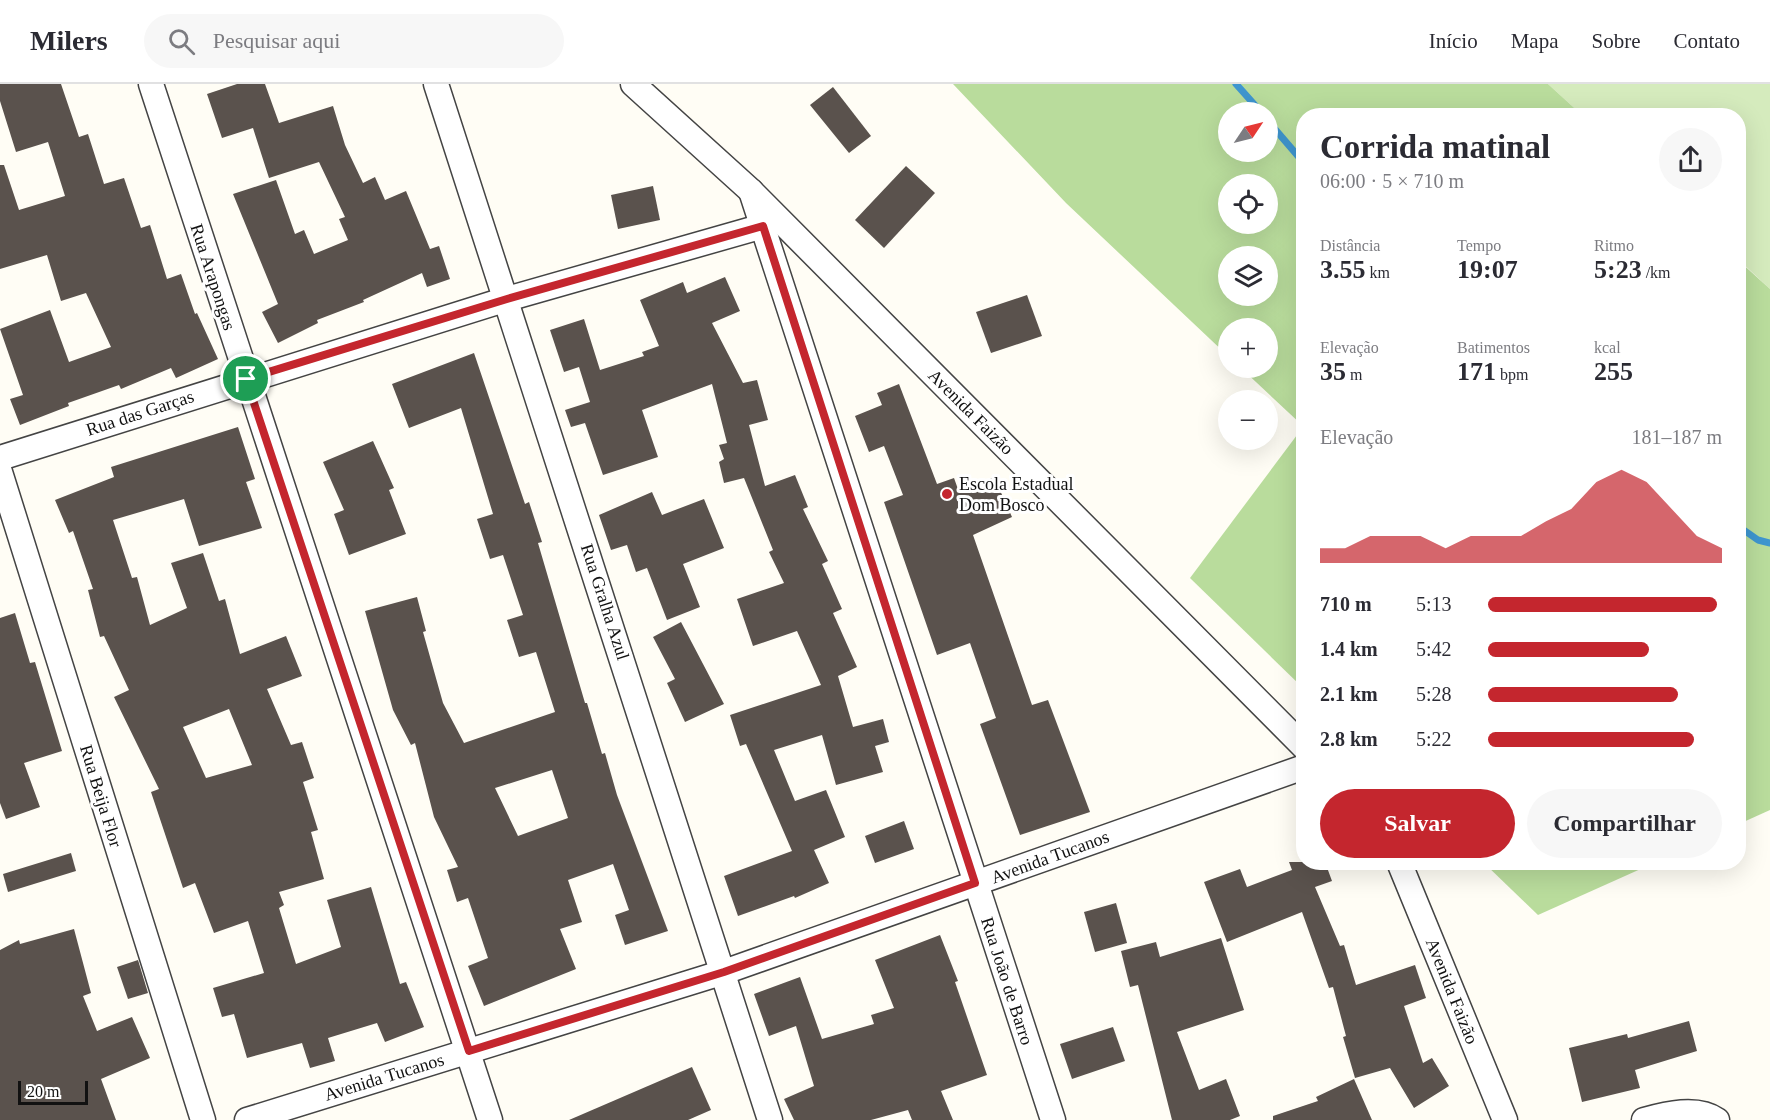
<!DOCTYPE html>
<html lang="pt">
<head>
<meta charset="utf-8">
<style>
  body { margin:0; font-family:Georgia,serif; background:#f7f7f7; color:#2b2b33; height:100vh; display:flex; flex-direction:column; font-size:22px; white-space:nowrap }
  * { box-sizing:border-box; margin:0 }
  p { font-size:20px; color:#7c7c81 }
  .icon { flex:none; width:33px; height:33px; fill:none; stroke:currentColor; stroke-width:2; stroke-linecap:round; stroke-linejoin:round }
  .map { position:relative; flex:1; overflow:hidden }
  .sheet { position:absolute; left:1296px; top:24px; width:450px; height:762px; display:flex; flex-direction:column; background:#fff; border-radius:24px; box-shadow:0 6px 24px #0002 }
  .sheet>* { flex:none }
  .needle { width:39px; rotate:55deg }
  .tools { position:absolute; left:1218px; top:18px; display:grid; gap:12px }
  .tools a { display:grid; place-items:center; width:60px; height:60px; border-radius:50%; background:#fff; box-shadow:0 6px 24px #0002; font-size:30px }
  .scale { position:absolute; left:18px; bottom:15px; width:70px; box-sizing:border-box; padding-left:6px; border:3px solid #111; border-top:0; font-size:16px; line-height:21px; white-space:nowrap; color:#111; -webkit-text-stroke:4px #fff; paint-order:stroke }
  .pin { position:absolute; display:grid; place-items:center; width:51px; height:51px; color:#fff; margin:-26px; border:3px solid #fff; border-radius:50%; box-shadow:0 2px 6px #0007 }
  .round { display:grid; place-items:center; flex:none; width:63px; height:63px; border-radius:32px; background:#f7f7f7 }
  .summary { display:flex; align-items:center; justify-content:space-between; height:102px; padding:0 24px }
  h1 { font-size:33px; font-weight:700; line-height:45px }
  .stats { display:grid; grid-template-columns:repeat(3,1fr); gap:9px; height:102px; padding:6px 24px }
  .stats div { display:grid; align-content:center }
  .stats b { font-size:26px; font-weight:700 }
  .stats small { font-size:16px; font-weight:400 }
  .stats p { font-size:16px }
  .chart { height:168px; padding:12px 24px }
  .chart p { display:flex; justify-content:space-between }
  .chart svg { width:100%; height:108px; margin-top:6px; fill:#c4262e; opacity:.7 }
  .action { display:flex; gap:12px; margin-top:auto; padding:12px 24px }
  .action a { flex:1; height:69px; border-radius:36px; background:#c4262e; color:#fff; font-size:24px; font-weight:700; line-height:69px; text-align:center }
  .action a+a { background:#f7f7f7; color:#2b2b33 }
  ul { padding:0 24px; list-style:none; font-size:20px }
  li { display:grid; grid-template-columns:96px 72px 1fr; align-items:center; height:45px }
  li i { height:15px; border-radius:8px; background:#c4262e }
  header { display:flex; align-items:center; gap:36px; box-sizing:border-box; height:84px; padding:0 30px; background:#fff; border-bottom:2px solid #e1e1e2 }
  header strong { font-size:28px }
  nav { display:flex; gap:33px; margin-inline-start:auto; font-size:21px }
  .search { width:420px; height:54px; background:#f7f7f7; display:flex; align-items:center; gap:15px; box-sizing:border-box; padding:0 21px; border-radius:33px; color:#7c7c81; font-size:22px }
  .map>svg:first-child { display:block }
  .green { fill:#d5ebbd }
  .forest { fill:#b9dc9c; fill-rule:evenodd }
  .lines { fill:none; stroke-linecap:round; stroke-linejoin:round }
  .stream { stroke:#3f96cf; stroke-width:7 }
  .building { fill:#5a524d; fill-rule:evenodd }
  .minor-casing { stroke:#444; stroke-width:27 }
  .minor { stroke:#fff; stroke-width:24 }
  .route-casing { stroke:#fff; stroke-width:12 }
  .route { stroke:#c4262e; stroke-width:8 }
  .poi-dot { fill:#c4262e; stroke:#fff; stroke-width:2 }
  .labels { text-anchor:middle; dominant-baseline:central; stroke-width:6; stroke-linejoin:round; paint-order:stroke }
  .street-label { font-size:18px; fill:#111; stroke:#fff }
  .poi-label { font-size:18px; fill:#111; stroke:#fff; text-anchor:start }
</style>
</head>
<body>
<header>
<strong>Milers</strong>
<div class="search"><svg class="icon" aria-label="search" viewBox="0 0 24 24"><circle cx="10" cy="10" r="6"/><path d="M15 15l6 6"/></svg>Pesquisar aqui</div>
<nav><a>Início</a><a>Mapa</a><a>Sobre</a><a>Contato</a></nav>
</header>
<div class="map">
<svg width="1770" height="1036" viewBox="0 0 1770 1036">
  <rect width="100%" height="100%" fill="#fffdf5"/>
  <path class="green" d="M1548,0h222v205l-31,-29 -1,-144 -156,-1z"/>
  <g class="forest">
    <path d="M953,0h595l34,31 -278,1 -1,310 -62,-58h27v-40h-40v28l-162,-153zM1228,28h40v40h-40zM1228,100h40v40h-40zM1228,172h40v40h-40z"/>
    <path d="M1738,176l32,29v521l-31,14z"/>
    <path d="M1303,343v261l-113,-110z"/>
    <path d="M1484,779h170l-116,52z"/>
  </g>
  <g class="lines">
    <g class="stream">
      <path d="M1236,0l25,28"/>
      <path d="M1268,37l36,42"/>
      <path d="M1738,442l20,14 12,3"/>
    </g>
  </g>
  <g class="building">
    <path d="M0,0h61l18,53 9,-3 16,50 20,-6 17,50 9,-3 17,54 14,-5 14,40 2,-1 21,46 -42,19 -5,-10 -50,21 -2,-4 -51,18 1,3 -49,19 -10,-26 13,-4 -23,-66 50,-19 19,52 42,-15 -25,-54 -25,8 -14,-46 -47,14v-104h4l15,45 46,-14 -17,-54 -32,10 -16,-51z"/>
    <path d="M237,0h28l14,39 54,-17 12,39 18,38 12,-6 10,23 21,-9 24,58 9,-3 11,33 -23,8 -5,-14 -59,27 1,2 -47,18 1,3 -40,20 -16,-31 16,-8 -45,-110 43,-14 19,54 9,-4 10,24 34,-14 -9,-21 6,-2 -26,-55 -50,16 -16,-50 -31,10 -15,-44z"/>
    <path d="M833,3l38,49 -22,17 -39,-48z"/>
    <path d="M906,82l29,27 -51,55 -29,-28z"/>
    <path d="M653,102l7,34 -42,9 -7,-34z"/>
    <path d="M725,193l15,34 -28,12 31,60 14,-3 11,40 -19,5 16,61 30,-11 13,32 -5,2 25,52 -6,3 20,45 -9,4 24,54 -19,9 15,51 30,-8 6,23 -14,4 8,26 -47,13 -14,-50 -48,15 21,51 31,-11 19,47 -31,13 15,33 -34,15 -1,-2 -56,20 -14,-40 68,-25 -46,-107 -6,2 -10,-31 91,-30 -24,-54 -44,15 -16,-47 47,-16 -15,-31 4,-2 -29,-72 -20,5 -5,-21 5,-3 -5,-14 8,-2 -15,-59 -70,26 16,47 -55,18 -18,-52 -14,4 -6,-17 25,-8 -11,-35 -15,5 -14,-42 34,-11 16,51 44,-14 -2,-4 17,-6 -19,-46 43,-18 4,11z"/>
    <path d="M1027,211l15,41 -51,17 -15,-41z"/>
    <path d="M474,269l51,151 4,-2 13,40 -4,1 47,160h2l15,51 3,-1 12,42 51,136 -43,14 -10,-30 14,-5 -16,-46 -45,16 14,42 -22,7 16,40 -92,37 -16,-40 20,-8 -20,-60 -11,4 -10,-32 11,-3 -24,-50 -19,-74 -4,2 -18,-35 -28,-99 52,-14 9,34 -3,1 20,71 21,40 91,-31 -19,-60 -17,5 -12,-37 16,-5 -20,-60 -13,4 -13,-40 16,-5 -32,-106 -52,20 -17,-44zM552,686l16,48 -50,18 -23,-48z"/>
    <path d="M899,300l38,100 17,-6 5,14 35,-15 18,40 -39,18 59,170 16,-5 42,112 -70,23 -40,-111 16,-6 -26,-75 -33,12 -53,-153 19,-7 -19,-49 -15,6 -14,-36 27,-11 -5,-12z"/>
    <path d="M238,343l17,52 -9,3 16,46 -63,18 -15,-47 -71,21 19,58 5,-1 13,48 37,-17 -16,-45 32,-10 16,48 6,-2 15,55 46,-18 16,40 -35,13 24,56 11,-3 12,36 -11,4 15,48 -7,2 13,47 -45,13 5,13 -5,3 17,56 45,-17 -14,-47 44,-13 29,97 6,-2 18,45 -39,15 -8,-19 -49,15 7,23 -25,7 -8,-25 -55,15 -13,-44 -12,3 -9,-29 51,-15 -16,-52 -34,12 -19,-50 -12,5 -32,-96 8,-3 -45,-92 15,-7 -25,-54 -4,1 -12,-47 5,-1 -20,-58 -4,2 -14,-33 59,-23 -3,-10zM229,625l23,56 -46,13 -23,-51z"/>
    <path d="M373,357l21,47 -5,2 17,44 -57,21 -15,-41 10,-4 -21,-48z"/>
    <path d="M652,408l10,23 42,-16 20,49 -41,16 17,43 -33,13 -20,-52 -11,4 -9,-27 -16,5 -12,-35z"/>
    <path d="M15,529l15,50 5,-1 27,89 -38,12 16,44 -34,12 -6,-16v-185z"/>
    <path d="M681,538l43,82 -39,18 -18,-39 8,-4 -22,-42z"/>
    <path d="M904,737l10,28 -39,14 -10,-27z"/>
    <path d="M71,769l5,18 -68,21 -5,-18z"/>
    <path d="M1289,778h36l7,19 -17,6 25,59 4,-1 12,40 59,-20 11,33 -22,8 19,57 9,-5 17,28 -35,22 -24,-40 -35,10 -12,-41 3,-1 -13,-49 -4,1 -27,-76 -75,30 -23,-60 36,-13 7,18 45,-17z"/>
    <path d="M1116,819l11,40 -32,9 -11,-40z"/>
    <path d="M74,845l17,64 -8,3 14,35 35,-14 18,41 -49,21 15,41h-116v-170l19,-10 1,4z"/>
    <path d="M940,851l18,46 -3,1 32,93 -46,16 12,29h-41l-4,-10 -37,10h-77l-10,-21 30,-13 -18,-60 -27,10 -15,-42 46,-17 22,62 52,-15 -3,-9 23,-7 -19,-48z"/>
    <path d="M1221,854l23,72 -67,22 22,58 27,-11 14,37 -10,4h-58l-34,-135 -8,2 -9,-36 35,-9 4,15z"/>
    <path d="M138,876l10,33 -20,6 -11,-32z"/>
    <path d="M1689,937l8,30 -62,19 5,18 -58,14 -13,-54 58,-14 1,4z"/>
    <path d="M1113,943l12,34 -53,18 -12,-35z"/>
    <path d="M692,983l19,43 -23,10h-119z"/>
    <path d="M1354,995l18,41h-99v-4l45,-15 -2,-4z"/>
  </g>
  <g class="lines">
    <defs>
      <g id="minor">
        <path d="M151,0l339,1036"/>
        <path d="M436,0l334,1036"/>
        <path d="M633,0l118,107 553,556"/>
        <path d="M751,107l302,929"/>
        <path d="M0,374l507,-159 256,-73"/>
        <path d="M0,388l203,648"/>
        <path d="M1399,778l106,258"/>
        <path d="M247,1036l477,-148 580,-205"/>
        <path d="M1644,1036c22,-6 53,-14 73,0"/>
      </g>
    </defs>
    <use href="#minor" class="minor-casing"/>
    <use href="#minor" class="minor"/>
  </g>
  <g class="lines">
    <defs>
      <path id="route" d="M763,142l212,657 -251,89 -255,79 -223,-672 261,-80z"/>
    </defs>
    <use href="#route" class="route-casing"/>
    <use href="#route" class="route"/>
  </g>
  <circle class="poi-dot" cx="947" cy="410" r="6"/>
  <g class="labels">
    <g class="street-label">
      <text transform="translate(213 193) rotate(72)">Rua Arapongas</text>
      <text transform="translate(971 328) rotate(45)">Avenida Faizão</text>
      <text transform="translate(140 329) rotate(-18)">Rua das Garças</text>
      <text transform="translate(605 518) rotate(72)">Rua Gralha Azul</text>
      <text transform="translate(101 712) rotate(73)">Rua Beija Flor</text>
      <text transform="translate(1050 773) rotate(-20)">Avenida Tucanos</text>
      <text transform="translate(1007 897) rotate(72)">Rua João de Barro</text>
      <text transform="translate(1452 907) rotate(68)">Avenida Faizão</text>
      <text transform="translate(384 993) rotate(-17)">Avenida Tucanos</text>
    </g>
    <g class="poi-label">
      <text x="959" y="400">Escola Estadual<tspan x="959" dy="21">Dom Bosco</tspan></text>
    </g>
  </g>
</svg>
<div class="tools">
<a><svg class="needle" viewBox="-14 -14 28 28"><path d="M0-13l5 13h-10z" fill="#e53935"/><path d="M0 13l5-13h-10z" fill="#7c7c81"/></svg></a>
<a><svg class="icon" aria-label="locate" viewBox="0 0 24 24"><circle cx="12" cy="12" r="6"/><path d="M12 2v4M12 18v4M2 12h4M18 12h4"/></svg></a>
<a><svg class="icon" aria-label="layers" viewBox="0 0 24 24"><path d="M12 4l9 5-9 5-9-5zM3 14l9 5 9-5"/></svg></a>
<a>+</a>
<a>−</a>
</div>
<div class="scale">20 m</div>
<div class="pin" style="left:246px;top:295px;background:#1e9e55"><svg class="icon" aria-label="arrive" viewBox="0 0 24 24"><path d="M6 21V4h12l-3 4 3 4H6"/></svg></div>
<section class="sheet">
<div class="summary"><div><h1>Corrida matinal</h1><p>06:00 · 5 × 710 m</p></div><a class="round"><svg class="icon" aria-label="share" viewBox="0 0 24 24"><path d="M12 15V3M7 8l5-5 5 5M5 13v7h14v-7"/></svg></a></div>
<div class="stats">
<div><p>Distância</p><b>3.55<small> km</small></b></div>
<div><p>Tempo</p><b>19:07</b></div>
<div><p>Ritmo</p><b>5:23<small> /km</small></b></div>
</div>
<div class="stats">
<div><p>Elevação</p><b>35<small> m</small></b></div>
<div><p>Batimentos</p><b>171<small> bpm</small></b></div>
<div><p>kcal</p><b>255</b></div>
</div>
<div class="chart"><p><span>Elevação</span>181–187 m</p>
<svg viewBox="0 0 160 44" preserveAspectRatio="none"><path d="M0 44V38L10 38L20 33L30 33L40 33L50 38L60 33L70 33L80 33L90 27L100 22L110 11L120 6L130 11L140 22L150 33L160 38V44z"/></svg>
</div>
<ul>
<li><b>710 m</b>5:13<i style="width:98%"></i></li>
<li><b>1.4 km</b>5:42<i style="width:69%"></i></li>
<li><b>2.1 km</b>5:28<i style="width:81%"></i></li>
<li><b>2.8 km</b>5:22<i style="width:88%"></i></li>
</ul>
<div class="action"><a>Salvar</a><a>Compartilhar</a></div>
</section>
</div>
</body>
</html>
